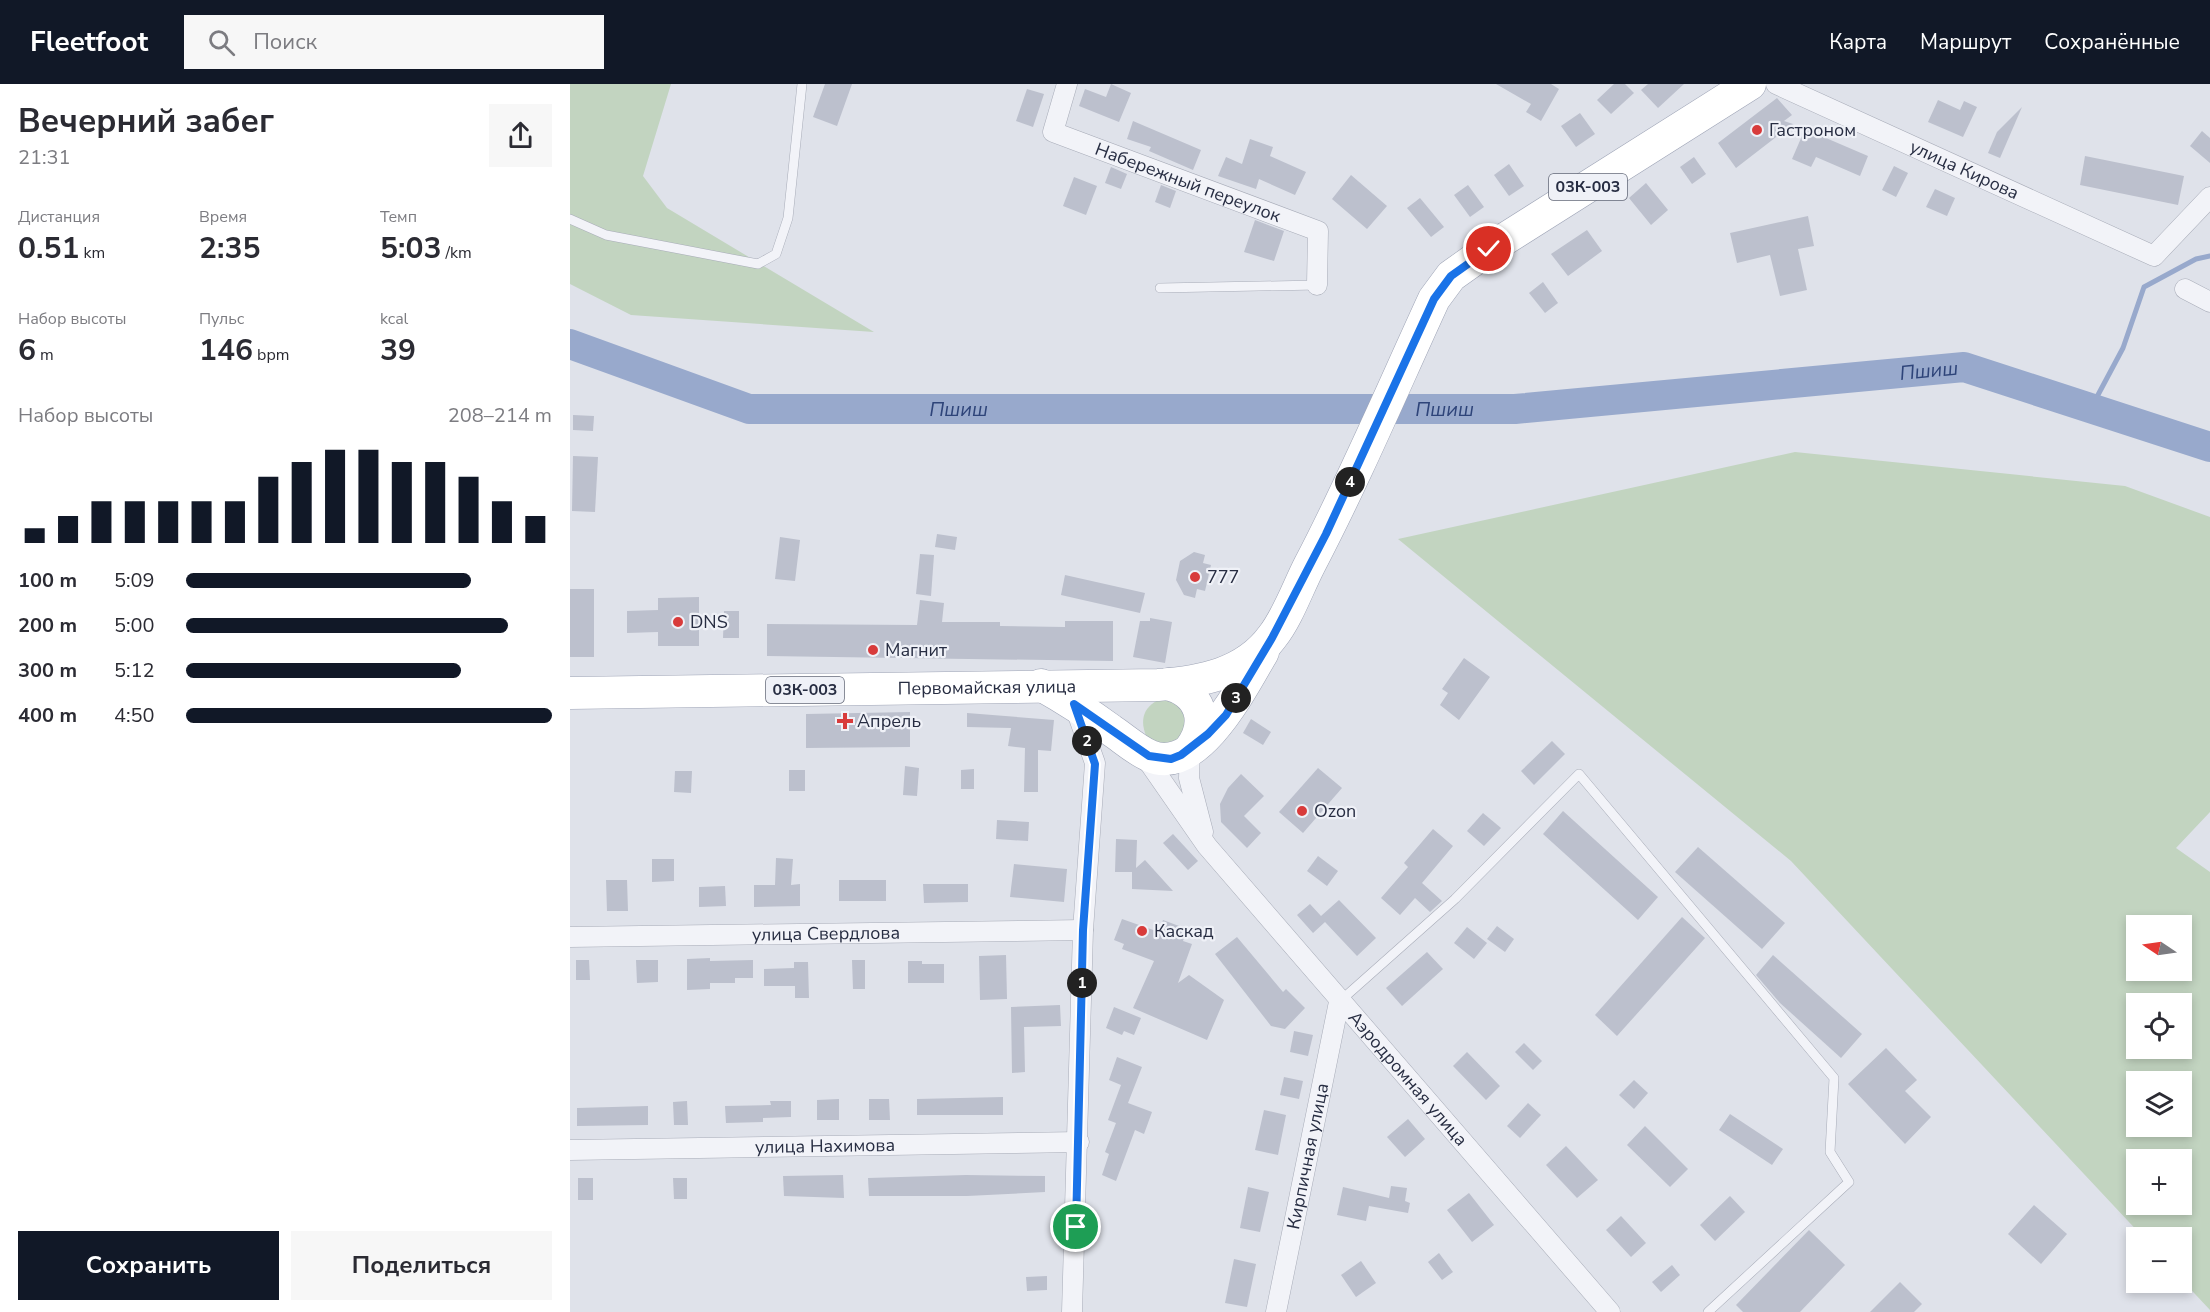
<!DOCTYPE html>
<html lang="ru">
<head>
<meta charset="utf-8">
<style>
  body { margin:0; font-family:"Nunito Sans",sans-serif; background:#f7f7f7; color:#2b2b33; height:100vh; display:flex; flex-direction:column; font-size:22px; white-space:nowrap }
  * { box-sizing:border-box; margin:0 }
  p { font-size:20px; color:#7c7c81 }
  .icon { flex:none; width:33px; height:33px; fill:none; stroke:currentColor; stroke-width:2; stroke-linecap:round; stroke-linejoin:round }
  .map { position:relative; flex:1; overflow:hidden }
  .details { display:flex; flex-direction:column; background:#fff; width:570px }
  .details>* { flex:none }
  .needle { width:39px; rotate:283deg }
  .fabs { position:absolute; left:1556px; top:831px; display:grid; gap:12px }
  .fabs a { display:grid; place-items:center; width:66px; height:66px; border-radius:0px; background:#fff; box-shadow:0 3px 9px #0003; font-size:30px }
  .pin { position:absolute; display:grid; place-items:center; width:51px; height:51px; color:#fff; margin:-26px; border:3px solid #fff; border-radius:50%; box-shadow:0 2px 6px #0007 }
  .km { position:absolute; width:30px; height:30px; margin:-15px; border-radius:50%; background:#222; color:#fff; font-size:16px; line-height:30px; text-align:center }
  .round { display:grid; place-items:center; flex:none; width:63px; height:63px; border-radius:0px; background:#f7f7f7 }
  .overview { display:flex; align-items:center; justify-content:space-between; height:102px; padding:0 18px }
  h1 { font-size:33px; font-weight:700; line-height:45px }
  .figures { display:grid; grid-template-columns:repeat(3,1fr); gap:9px; height:102px; padding:6px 18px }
  .figures div { display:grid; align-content:center }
  .figures b { font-size:30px; font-weight:700 }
  .figures small { font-size:16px; font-weight:400 }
  .figures p { font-size:16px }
  .chart { height:168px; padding:12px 18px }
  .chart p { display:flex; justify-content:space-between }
  .chart svg { width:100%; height:108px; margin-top:6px; stroke:#111827; stroke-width:6 }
  .action { display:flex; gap:12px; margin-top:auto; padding:12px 18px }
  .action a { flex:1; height:69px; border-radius:0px; background:#111827; color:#fff; font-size:24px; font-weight:700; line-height:69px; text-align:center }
  .action a+a { background:#f7f7f7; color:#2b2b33 }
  ul { padding:0 18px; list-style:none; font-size:20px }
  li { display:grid; grid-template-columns:96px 72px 1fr; align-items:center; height:45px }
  li i { height:15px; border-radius:8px; background:#111827 }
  header { display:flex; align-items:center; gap:36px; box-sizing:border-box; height:84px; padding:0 30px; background:#111827; color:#fff }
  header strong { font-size:28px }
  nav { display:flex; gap:33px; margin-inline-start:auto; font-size:21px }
  .search { width:420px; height:54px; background:#f7f7f7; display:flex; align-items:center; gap:15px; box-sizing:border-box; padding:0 21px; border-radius:0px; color:#7c7c81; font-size:22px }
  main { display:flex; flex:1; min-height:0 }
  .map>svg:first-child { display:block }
  .green { fill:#c2d4c0; fill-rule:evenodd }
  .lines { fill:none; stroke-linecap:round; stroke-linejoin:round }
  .stream { stroke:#98a9cc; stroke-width:5 }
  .river { stroke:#98a9cc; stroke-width:30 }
  .building { fill:#bcc0cd }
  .lane-casing { stroke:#a8acb8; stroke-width:10 }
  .street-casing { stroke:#a8acb8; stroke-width:21 }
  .primary-casing { stroke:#9ea4b6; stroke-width:33 }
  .lane { stroke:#f2f3f8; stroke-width:9 }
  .street { stroke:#f2f3f8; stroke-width:20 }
  .primary { stroke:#fff; stroke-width:32 }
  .route-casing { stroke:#fff; stroke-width:12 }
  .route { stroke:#1a73e8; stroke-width:8 }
  .poi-dot { fill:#d83b3b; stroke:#eff1f7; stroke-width:2 }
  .labels { text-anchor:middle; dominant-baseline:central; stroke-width:4.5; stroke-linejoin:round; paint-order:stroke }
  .shield { fill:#eff1f7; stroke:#636878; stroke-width:1.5 }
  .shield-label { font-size:16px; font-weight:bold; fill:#272d42 }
  .poi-label { font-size:18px; fill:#272d42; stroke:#eff1f7; text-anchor:start }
  .street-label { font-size:18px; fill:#272d42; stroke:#eff1f7 }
  .water-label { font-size:20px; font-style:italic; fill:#2e4479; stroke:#eff1f7 }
</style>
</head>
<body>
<header>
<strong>Fleetfoot</strong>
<div class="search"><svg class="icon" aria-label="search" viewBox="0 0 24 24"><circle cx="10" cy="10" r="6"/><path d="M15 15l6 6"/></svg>Поиск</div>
<nav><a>Карта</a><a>Маршрут</a><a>Сохранённые</a></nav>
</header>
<main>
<section class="details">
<div class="overview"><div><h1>Вечерний забег</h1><p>21:31</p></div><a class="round"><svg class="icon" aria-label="share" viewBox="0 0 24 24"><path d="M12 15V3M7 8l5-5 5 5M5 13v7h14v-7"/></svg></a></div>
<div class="figures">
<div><p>Дистанция</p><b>0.51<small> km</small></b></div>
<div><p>Время</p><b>2:35</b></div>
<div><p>Темп</p><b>5:03<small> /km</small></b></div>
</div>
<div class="figures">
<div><p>Набор высоты</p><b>6<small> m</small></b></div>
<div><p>Пульс</p><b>146<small> bpm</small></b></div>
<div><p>kcal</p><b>39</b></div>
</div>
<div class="chart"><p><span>Набор высоты</span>208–214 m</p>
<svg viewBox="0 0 160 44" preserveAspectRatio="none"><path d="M5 44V38M15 44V33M25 44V27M35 44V27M45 44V27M55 44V27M65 44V27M75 44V17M85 44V11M95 44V6M105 44V6M115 44V11M125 44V11M135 44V17M145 44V27M155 44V33"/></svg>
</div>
<ul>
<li><b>100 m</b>5:09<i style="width:78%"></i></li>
<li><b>200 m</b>5:00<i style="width:88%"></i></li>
<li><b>300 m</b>5:12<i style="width:75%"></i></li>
<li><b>400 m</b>4:50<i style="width:100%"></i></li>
</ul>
<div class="action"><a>Сохранить</a><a>Поделиться</a></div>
</section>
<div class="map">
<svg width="1640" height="1228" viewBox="0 0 1640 1228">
  <rect width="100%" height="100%" fill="#dfe2ea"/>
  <g class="green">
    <path d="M0,0h101l-28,92 24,32 207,124 -243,-17 -61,-31z"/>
    <path d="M1225,368l330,34 85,31v295l-34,36 34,24v438l-29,-31v-41l-38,-1 -352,-376 -393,-322zM1566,842h45v44h-45zM1566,920h45v44h-45zM1566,998h45v44h-45zM1566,1076h45v44h-45z"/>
    <path d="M595,613l14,3 13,24 -17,22 -27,-6c-10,-20 -5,-35 17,-43z"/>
  </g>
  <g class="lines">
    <path class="stream" d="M1521,324l32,-60 21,-61 52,-28 14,-3"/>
    <path class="river" id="s1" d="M0,260l179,65h766l449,-42 246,80"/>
  </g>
  <g class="building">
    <path d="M255,0h27l-15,42 -24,-9z"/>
    <path d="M541,0l20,9 -12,29 -40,-16 6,-17 21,8z"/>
    <path d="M926,0h55l8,5 -18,32 -15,-9 5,-8z"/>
    <path d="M1044,0h11l9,9 -23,21 -14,-14z"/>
    <path d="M1078,0h36l-26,24 -17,-18z"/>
    <path d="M457,5l17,5 -11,33 -17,-6z"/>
    <path d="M1207,14l15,17 -8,6 9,3 -57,44 -18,-25z"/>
    <path d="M1368,16l22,10 4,-9 13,6 -14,30 -35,-15z"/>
    <path d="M1452,23l-22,51 -12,-5 9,-21z"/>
    <path d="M1010,29l15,21 -19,13 -15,-21z"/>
    <path d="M563,37l68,29 -8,20 -44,-19 2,-4 -24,-8z"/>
    <path d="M1235,45l63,27 -8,20 -44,-19 -5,10 -19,-8z"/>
    <path d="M1632,47l8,7v25l-20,-17z"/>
    <path d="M680,55l23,8 -3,9 36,16 -11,23 -36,-16 -3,10 -38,-13 8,-19 16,7z"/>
    <path d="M1515,72l99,20 -6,29 -98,-20z"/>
    <path d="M1124,73l12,17 -14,10 -12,-17z"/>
    <path d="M939,80l15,22 -15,10 -15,-21z"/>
    <path d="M1324,82l14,7 -12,24 -14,-7z"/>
    <path d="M541,83l16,7 -6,15 -16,-6z"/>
    <path d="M781,91l36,31 -20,23 -35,-30z"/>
    <path d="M504,93l23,9 -11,29 -23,-9z"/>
    <path d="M1076,99l22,27 -17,15 -22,-27z"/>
    <path d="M591,101l15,6 -6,17 -15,-6z"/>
    <path d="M898,101l16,22 -14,10 -16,-22z"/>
    <path d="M1365,105l20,9 -8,18 -21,-9z"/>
    <path d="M850,114l24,29 -13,10 -24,-29z"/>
    <path d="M1238,132l6,30 -16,3 9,41 -27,6 -10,-41 -33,8 -7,-30z"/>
    <path d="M685,136l29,11 -10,30 -30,-9z"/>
    <path d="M1017,146l15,21 -34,25 -17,-22z"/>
    <path d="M973,198l15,21 -13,10 -16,-20z"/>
    <path d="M3,331l21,1 -1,15 -20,-1z"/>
    <path d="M3,372l25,1 -3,55 -23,-1z"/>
    <path d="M367,450l20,3 -2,13 -20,-3z"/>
    <path d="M210,453l20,3 -5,41 -20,-2z"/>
    <path d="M624,468l11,3 -2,8 8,2 -6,26 -8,-2 -2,9 -11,-3 -8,-15 4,-19z"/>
    <path d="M350,470l14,1 -3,41 -15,-2z"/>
    <path d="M495,491l80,18 -5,20 -79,-18z"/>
    <rect x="0" y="505" width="24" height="68"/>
    <path d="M129,513v49h-41v-14l-31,1v-22l31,-1v-12z"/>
    <path d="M350,516l24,3 -2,19h58v4l65,1v-6h48v40l-346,-5v-32l150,1z"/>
    <path d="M154,527h15v27h-16z"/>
    <path d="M580,534l22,4 -7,41 -32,-6 7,-36h10z"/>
    <path d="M894,574l26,19 -31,43 -19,-15 8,-12 -6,-4z"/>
    <path d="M340,628v35l-104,1v-34z"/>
    <path d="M397,629l87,7 -3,31 -13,-1v42h-14l1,-44 -17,-2 3,-18 -44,-1z"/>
    <path d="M681,635l20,13 -8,13 -20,-12z"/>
    <path d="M982,657l13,13 -31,31 -13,-14z"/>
    <path d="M335,682l14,2 -2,28 -14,-1z"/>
    <path d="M748,684l24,20 -39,45 -24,-21z"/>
    <path d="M404,685v20h-13v-19z"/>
    <rect x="219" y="686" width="16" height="21"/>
    <path d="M105,687h17l-1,22 -17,-1z"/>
    <path d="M671,690l23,22 -20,20 17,17 -14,15 -26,-26 -1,-18 8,-16z"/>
    <path d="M993,727l95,86 -20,23 -95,-86z"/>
    <path d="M913,729l18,15 -17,18 -17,-15z"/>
    <path d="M427,736l32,2 -1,19 -32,-2z"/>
    <path d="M863,745l20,17 -31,37 20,18 -12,11 -15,-14 -15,17 -19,-17 27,-31 -4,-4z"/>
    <path d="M603,750l25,27 -10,9 -25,-27z"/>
    <path d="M546,755l21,1 -1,28 9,-8 28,31 -41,-2v-17h-17z"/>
    <path d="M1128,763l87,76 -23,26 -87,-77z"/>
    <path d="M748,772l20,15 -11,15 -20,-15z"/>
    <path d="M206,774l17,1 -2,26 9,-1v22l-46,1v-22h21z"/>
    <path d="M82,775h22v22l-22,1z"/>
    <path d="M444,780l53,5 -3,33 -54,-5z"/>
    <path d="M36,796h21l1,31h-21z"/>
    <rect x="269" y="796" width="47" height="21"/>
    <path d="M353,800h45v18l-44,1z"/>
    <path d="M155,802l1,20 -27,1v-20z"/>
    <path d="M769,816l37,38 -19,18 -32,-34 -12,11 -16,-18 13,-11 11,12z"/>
    <path d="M1112,833l23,21 -88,98 -22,-21z"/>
    <path d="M552,835l37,13 4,-12 24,9 -4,12 9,3 -14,39 11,-8 35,25 -17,40 -74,-32 21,-47 -32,-12 2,-5 -10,-4z"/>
    <path d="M927,842l17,13 -9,13 -18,-13z"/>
    <path d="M897,843l20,16 -13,16 -20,-16z"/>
    <path d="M667,853l46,55 3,-3 19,19 -20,21 -14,-3 -56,-72z"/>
    <path d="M857,868l16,17 -41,37 -16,-18z"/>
    <path d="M436,871l1,44 -27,1 -1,-44z"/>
    <path d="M1203,871l89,79 -21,24 -61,-55 -24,-28z"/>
    <path d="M140,874v3l43,-1v18h-18v5h-25v6l-23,1v-31z"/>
    <path d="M6,876h13l1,20h-14z"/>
    <path d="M66,876h22v22l-21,1z"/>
    <path d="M282,876h13v29h-12z"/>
    <path d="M338,877h14v3h22v19h-36z"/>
    <path d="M224,878h14l1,36h-14v-12h-31v-17l30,-1z"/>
    <path d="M490,921l1,21 -37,1 1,45 -13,1 -1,-66z"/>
    <path d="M544,923l27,11 -7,17 -10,-4 -2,4 -16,-7z"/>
    <path d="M724,947l19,4 -5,21 -18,-4z"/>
    <path d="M954,959l18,18 -9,9 -18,-18z"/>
    <path d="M1316,964l31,32 -12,11 26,26 -26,27 -57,-60z"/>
    <path d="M897,968l33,34 -14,14 -33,-34z"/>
    <path d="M547,973l25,10 -14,36 24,9 -8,22 -9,-4 -19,51 -14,-6 7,-21 -4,-2 11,-29 -8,-3 13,-35 -12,-5z"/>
    <path d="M714,993l19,4 -4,18 -19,-4z"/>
    <path d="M1064,996l14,13 -14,16 -15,-14z"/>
    <path d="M433,1013v18h-86v-16z"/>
    <path d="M269,1015v21h-22v-20z"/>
    <path d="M299,1015h20l1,21h-21z"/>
    <path d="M117,1017l1,24h-14l-1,-23z"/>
    <path d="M200,1017h21v16l-28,1v4l-37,1 -1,-17 46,-1z"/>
    <path d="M958,1019l13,12 -21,23 -13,-12z"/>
    <path d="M78,1022v19l-71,1v-18z"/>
    <path d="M694,1026l22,5 -8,40 -23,-5z"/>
    <path d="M1160,1030l53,35 -11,16 -53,-35z"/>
    <path d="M838,1035l17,20 -20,18 -18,-20z"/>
    <path d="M1075,1042l43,43 -18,18 -43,-42z"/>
    <path d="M996,1062l32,34 -21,18 -31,-33z"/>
    <path d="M273,1091l1,23 -60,-2 -1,-20z"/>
    <path d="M396,1091l79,1v16l-78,4h-98l-1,-18z"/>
    <rect x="8" y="1094" width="15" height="22"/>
    <path d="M103,1094h14v21h-13z"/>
    <path d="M821,1102l16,2 -2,13 5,2 -2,10 -39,-7 -3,15 -29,-6 6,-28 46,11z"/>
    <path d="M678,1103l21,5 -9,40 -20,-4z"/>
    <path d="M899,1109l25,32 -22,17 -25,-32z"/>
    <path d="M1160,1112l15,16 -30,29 -15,-16z"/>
    <path d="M1464,1121l33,29 -26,30 -33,-30z"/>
    <path d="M1051,1132l25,27 -15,14 -25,-27z"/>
    <path d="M1239,1146l36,35 -45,47h-57l-7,-7z"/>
    <path d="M869,1169l14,19 -11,8 -14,-18z"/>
    <path d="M664,1175l22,5 -9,43 -22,-4z"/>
    <path d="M791,1177l15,22 -20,14 -15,-22z"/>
    <path d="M1102,1181l8,10 -19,17 -9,-10z"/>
    <path d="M477,1192v14l-20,1 -1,-14z"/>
    <path d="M1330,1198l22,22 -8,8h-44z"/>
  </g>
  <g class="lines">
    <defs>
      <g id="lane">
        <path d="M0,135l36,16 152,29 18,-10 12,-36 14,-134"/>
        <path d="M590,204l157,-3"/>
        <path d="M769,918l116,-103 124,-125 255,304 -4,74 19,30 -141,130"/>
      </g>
      <g id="street">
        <path id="s2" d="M497,0l-14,48 265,99 -1,54"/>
        <path id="s3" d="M1206,0l378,172 56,-59"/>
        <path d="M1615,205l25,13"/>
        <path d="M620,665l-1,29 14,54"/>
        <path id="s4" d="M571,667l66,95 403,466"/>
        <path id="s5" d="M0,853l513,-7"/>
        <path id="s6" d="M0,1066l509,-8"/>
        <path d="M502,1228l11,-382 12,-167 -21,-59"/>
        <path id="s7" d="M706,1228l63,-310"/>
      </g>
      <g id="primary">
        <path d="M598,600c33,9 42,38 22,65"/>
        <path d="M471,601c25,14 48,29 70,45 12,8 25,20 39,26 48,21 94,-72 113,-104"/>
        <path id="s8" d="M0,609l588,-8c42,-3 87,-11 114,-48 16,-20 26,-50 38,-73 45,-86 83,-176 124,-265l17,-23 38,-27 261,-165"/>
      </g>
    </defs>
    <use href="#lane" class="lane-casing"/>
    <use href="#street" class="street-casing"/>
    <use href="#primary" class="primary-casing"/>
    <use href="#lane" class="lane"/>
    <use href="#street" class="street"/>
    <use href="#primary" class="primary"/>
  </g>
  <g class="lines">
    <defs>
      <path id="route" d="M506,1143l7,-297 12,-166 -21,-60 75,52 22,3 10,-4 27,-21 18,-19 46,-77 54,-104 108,-235 17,-23 38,-27"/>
    </defs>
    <use href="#route" class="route-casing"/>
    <use href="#route" class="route"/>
  </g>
  <g class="poi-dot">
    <circle cx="1187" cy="46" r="6"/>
    <circle cx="625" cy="493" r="6"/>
    <circle cx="108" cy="538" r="6"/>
    <circle cx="303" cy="566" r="6"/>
    <path d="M272 628h6v6h6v6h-6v6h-6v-6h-6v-6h6z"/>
    <circle cx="732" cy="727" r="6"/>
    <circle cx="572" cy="847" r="6"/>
  </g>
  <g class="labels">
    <g class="shield">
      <rect x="979" y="90" width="78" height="26" rx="4.5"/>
      <rect x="196" y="593" width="78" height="26" rx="4.5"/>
    </g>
    <g class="shield-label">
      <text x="1018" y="103">03К-003</text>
      <text x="235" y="606">03К-003</text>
    </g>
    <g class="poi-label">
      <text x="1199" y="46">Гастроном</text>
      <text x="637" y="493">777</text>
      <text x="120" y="538">DNS</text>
      <text x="315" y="566">Магнит</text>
      <text x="287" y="637">Апрель</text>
      <text x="744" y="727">Ozon</text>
      <text x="584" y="847">Каскад</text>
    </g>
    <g class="street-label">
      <text stroke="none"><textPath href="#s3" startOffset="207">улица Кирова</textPath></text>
      <text stroke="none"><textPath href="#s2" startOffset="194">Набережный переулок</textPath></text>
      <text stroke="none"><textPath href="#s8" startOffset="417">Первомайская улица</textPath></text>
      <text stroke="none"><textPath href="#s5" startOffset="256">улица Свердлова</textPath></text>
      <text stroke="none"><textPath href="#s4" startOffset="423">Аэродромная улица</textPath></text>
      <text stroke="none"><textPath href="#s6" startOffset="255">улица Нахимова</textPath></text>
      <text stroke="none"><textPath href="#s7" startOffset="159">Кирпичная улица</textPath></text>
    </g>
    <g class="water-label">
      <text stroke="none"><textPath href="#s1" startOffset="1372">Пшиш</textPath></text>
      <text stroke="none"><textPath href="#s1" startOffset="400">Пшиш</textPath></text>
      <text stroke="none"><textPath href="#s1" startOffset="886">Пшиш</textPath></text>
    </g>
  </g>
</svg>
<div class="fabs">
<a><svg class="needle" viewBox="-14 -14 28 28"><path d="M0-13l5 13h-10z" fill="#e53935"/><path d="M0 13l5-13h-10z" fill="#7c7c81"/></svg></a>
<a><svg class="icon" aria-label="locate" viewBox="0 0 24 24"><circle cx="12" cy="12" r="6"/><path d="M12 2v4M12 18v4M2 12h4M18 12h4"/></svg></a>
<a><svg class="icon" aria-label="layers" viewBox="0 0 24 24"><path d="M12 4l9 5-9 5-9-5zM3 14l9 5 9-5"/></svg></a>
<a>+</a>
<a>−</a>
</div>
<div class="pin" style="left:506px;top:1143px;background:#1e9e55"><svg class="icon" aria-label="arrive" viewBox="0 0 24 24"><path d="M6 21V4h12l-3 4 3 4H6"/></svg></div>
<div class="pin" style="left:919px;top:165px;background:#d93025"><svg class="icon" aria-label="check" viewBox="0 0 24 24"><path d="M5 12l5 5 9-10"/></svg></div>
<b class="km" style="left:512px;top:899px">1</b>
<b class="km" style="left:517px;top:657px">2</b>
<b class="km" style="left:666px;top:614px">3</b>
<b class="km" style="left:780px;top:398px">4</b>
</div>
</main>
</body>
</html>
